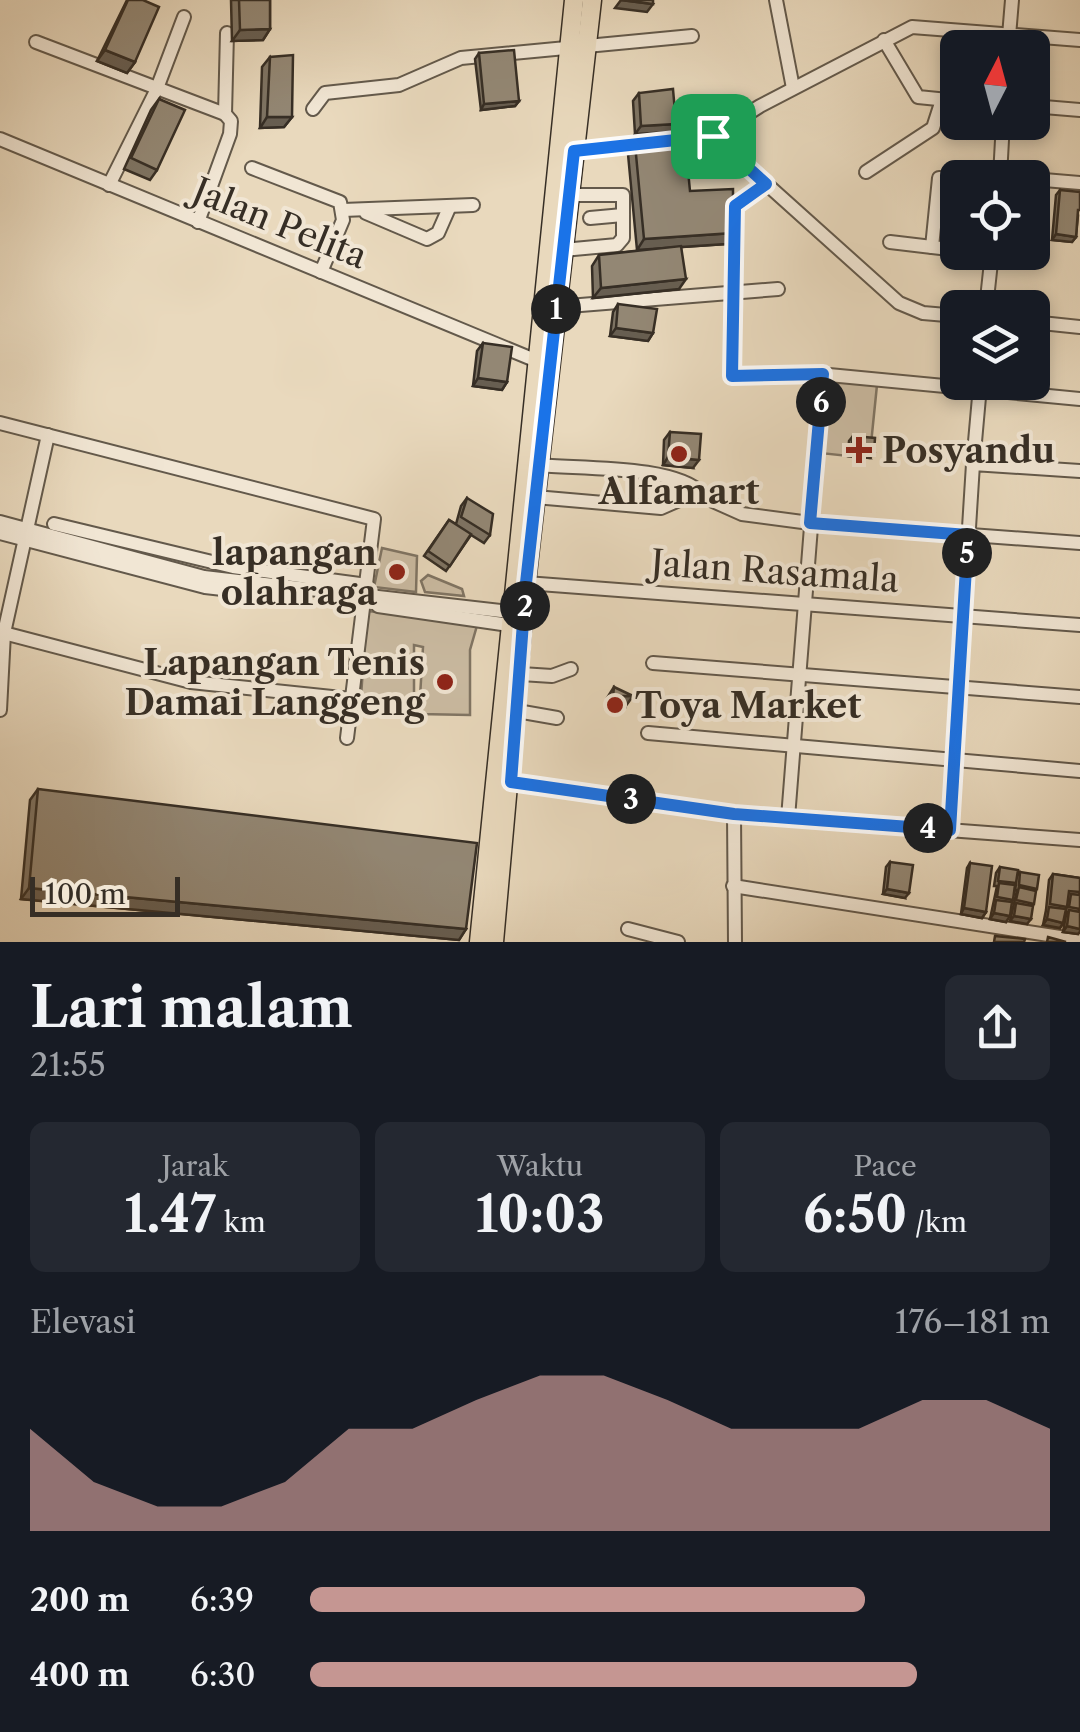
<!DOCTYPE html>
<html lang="id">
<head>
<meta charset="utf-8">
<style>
  body { margin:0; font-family:"Libre Caslon Text",serif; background:#242831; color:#f1f3f6; height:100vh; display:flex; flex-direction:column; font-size:38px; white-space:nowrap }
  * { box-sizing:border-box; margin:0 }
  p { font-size:32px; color:#9ea1a6 }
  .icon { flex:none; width:55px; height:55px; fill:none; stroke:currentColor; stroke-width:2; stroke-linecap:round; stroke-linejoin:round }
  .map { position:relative; height:942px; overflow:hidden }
  .side { display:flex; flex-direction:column; background:#171b24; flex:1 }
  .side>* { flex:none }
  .needle { width:65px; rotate:6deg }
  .tools { position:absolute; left:940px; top:30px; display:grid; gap:20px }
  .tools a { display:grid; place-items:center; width:110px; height:110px; border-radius:15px; background:#171b24; box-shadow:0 5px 15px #0003; font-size:50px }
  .scale { position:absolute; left:30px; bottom:25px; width:150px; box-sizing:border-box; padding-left:10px; border:5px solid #362e25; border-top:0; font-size:28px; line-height:35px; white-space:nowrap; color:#362e25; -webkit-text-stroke:8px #f1e6d4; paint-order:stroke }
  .pin { position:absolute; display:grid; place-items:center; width:85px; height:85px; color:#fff; margin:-42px; border-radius:20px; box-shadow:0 5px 15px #0006 }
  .km { position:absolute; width:50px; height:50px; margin:-25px; border-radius:50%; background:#222; color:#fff; font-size:28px; line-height:50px; text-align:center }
  .round { display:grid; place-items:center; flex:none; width:105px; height:105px; border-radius:15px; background:#242831 }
  .summary { display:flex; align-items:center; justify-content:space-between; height:170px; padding:0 30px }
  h1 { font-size:55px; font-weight:800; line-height:75px }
  .metrics { display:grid; grid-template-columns:repeat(3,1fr); gap:15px; height:170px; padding:10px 30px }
  .metrics div { display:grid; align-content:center; border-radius:15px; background:#242831; text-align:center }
  .metrics b { font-size:50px; font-weight:800 }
  .metrics small { font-size:28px; font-weight:400 }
  .metrics p { font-size:28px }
  .chart { height:280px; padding:20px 30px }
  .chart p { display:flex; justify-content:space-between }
  .chart svg { width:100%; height:180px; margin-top:10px; fill:#c59692; opacity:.7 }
  ul { padding:0 30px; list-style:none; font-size:32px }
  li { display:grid; grid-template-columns:160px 120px 1fr; align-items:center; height:75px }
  li i { height:25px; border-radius:12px; background:#c59692 }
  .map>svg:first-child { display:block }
  .green { fill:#cbbca3; stroke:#807564; stroke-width:2.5 }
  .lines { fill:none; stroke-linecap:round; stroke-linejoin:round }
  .minor-casing { stroke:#63594b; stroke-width:16 }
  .major-casing { stroke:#362e25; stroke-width:21 }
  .minor { stroke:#f1e6d4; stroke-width:12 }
  .major { stroke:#e9d9bd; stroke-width:18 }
  .wall { fill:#7e7464; stroke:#362e25; stroke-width:2.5 }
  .shaded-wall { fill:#675e51; stroke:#362e25; stroke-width:2.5 }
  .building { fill:#938774; stroke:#362e25; stroke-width:2.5 }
  .route-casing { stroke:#fff; stroke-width:20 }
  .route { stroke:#1a73e8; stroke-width:12 }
  .poi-dot { fill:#8f2418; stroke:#f1e6d4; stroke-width:4 }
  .labels { text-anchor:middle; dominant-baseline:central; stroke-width:8; stroke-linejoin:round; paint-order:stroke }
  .street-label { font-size:35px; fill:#362e25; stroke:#f1e6d4 }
  .poi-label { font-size:35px; font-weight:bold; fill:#362e25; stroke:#f1e6d4; text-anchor:start }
</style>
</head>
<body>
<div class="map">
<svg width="1080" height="942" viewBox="0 0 1080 942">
  <rect width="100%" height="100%" fill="#e9d9bd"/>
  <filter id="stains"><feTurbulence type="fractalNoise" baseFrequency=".002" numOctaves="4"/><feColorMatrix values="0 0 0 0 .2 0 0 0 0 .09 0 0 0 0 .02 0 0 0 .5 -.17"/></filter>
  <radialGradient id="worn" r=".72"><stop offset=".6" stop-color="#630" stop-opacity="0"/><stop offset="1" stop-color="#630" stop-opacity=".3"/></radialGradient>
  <g class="green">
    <path d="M826,380l51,5 -6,59 -21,-3 -2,15 -28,-3z"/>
    <path d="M382,548l35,8 -1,36 -42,-5z"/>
    <path d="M428,575l34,14 2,7 -39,-4 -4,-11z"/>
    <path d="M367,611l111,11 -8,28v65l-51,-1 4,-67 -9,-2v67l-54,-1z"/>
  </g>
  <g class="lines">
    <defs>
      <g id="minor">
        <path d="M776,0l17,88"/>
        <path d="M884,40l34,57 40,4"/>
        <path d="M36,42l189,72"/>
        <path d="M1008,48l4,-48"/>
        <path d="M1032,106l48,4"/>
        <path d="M313,109l12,-16 74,-8 62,-27 231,-22"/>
        <path d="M713,136l186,167 24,10 35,3"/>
        <path d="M0,139l537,222"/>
        <path d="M574,151l139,-15 47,-30 152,-79 168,13"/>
        <path d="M252,168l88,34 3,18 -22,52"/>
        <path d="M866,172l67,-44 9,-28"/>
        <path d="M1000,176l3,-54"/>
        <path d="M1032,179l48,4"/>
        <path d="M766,184l-31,22 -3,171 76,-4 272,26"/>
        <path d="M109,185l47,-94 28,-74"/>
        <path d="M343,210l130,-5"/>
        <path d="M366,213l61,26 11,-6 11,-25"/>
        <path d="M590,218l33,-3"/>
        <path d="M198,222l32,-88 1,-13 -6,-7 2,-81"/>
        <path d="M890,242l42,5"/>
        <path d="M563,250l54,-5 6,-7v-43h-54"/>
        <path d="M958,250l-26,-3 7,-69h75"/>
        <path d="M984,252l54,6"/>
        <path d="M556,307l222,-18"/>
        <path d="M986,308l6,-55"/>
        <path d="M1032,322l48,5"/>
        <path d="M0,423l374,96 -27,219"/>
        <path d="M973,464l7,-78"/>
        <path d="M539,465c40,4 137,0 163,29"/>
        <path d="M535,497l126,11 34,-15 47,21 68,9 270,20"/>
        <path d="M0,522l204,55 306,35"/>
        <path d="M54,524l179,43 134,18"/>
        <path d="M0,533l205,54 44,5"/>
        <path d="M526,583l554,42"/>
        <path d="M378,606l131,19"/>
        <path d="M0,632l191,50 160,17"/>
        <path d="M653,663l427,34"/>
        <path d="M521,674l31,2 19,-7"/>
        <path d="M0,710l4,-77 44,-198"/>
        <path d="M517,711l40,7"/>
        <path d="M648,733l432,38"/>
        <path d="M511,782l223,32 346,26"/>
        <path d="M734,814l1,128"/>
        <path d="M788,818l35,-443"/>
        <path d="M950,830l23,-366 107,7"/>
        <path d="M733,886l347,54"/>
        <path d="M628,929l50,13"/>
      </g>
      <g id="major">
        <path d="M479,942l95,-942"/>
        <path d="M494,942l32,-359 66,-583"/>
      </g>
    </defs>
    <use href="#minor" class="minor-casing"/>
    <use href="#major" class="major-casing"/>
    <use href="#minor" class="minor"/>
    <use href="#major" class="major"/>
  </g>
  <g class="wall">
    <path d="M127,0h16l-8,62 -8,11 -30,-12z"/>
    <path d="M231,0h39v29l-7,11 -31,1z"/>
    <path d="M479,53l40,48 -4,5 -34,4 -6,-51z"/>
    <path d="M270,57l22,60 -8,10 -24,1 2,-61z"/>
    <path d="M639,93l32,39 -36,2 -2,-33z"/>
    <path d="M159,99l-2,71 -7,10 -26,-11 27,-59z"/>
    <path d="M635,144l55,47 43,42 -7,11 -45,3 -2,42 -86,9 -1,-32 7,-11 71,-8 -33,3 -9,-96z"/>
    <path d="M1060,190l18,25 -2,22 -4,5 -20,-2 4,-45z"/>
    <path d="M618,304l35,29 -5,8 -38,-5 3,-24z"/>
    <path d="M483,343l24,39 -5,8 -29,-4 4,-35z"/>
    <path d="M670,432l23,36 -30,-3 1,-25z"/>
    <path d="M853,436l17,22 -22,-2 1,-15z"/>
    <path d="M467,498l23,37 -6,8 -13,-8 -25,36 -22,-15 25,-36 7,4 5,-18z"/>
    <path d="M614,687l11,20h-19l1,-9z"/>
    <path d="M38,789l428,140 -7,11 -438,-41 9,-99z"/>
    <path d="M890,862l15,36 -22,-4 3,-27z"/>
    <path d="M970,863l16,49 -4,6 -21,-4 6,-46z"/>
    <path d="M1000,867l17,9 3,-4 15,18 -8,34 -17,-3 7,-31h-2l1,-6 -10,38 -16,-3 7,-33h-3l2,-13z"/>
    <path d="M1053,874l27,4 -2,56 -15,-2 3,-17 2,-3h-2v-4l-3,15 -3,5 -17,-3 3,-15 3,-30z"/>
  </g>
  <g class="shaded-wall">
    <path d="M621,0l32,4 -6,8 -32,-4z"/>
    <path d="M270,29l-7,11 -31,1 8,-11z"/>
    <path d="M105,50l30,12 -8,11 -30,-12z"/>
    <path d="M519,101l-4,5 -34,4 3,-6z"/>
    <path d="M267,117h25l-8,10 -24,1z"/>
    <path d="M676,124l-5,8 -36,2 6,-8z"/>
    <path d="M733,233l-7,11 -89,6 7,-11z"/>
    <path d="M1056,234l20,3 -4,5 -20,-2z"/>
    <path d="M686,279l-7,10 -86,9 8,-10z"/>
    <path d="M616,328l37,5 -5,8 -38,-5z"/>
    <path d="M478,378l29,4 -5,8 -29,-4z"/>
    <path d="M851,450l23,3 -4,5 -22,-2z"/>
    <path d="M668,457l31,3 -6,8 -30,-3z"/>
    <path d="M613,696h20l-8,11h-19z"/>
    <path d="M29,888l437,41 -7,11 -438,-41z"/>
    <path d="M887,889l22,4 -4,5 -22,-4z"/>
    <path d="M964,908l22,4 -4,6 -21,-4z"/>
    <path d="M994,913l16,3 -4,6 -16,-3z"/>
    <path d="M1014,916l17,3 -4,5 -17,-3z"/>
    <path d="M1047,919l16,4 -3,5 -17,-3z"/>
    <path d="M1067,926l13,3v3l-2,2 -15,-2z"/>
  </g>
  <g class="building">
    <path d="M128,0h15l16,7 -24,55 -30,-12z"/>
    <path d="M239,0h31v29l-30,1z"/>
    <path d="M621,0h32v4z"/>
    <path d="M514,50l5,51 -35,3 -5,-51z"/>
    <path d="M293,55l-1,62h-25l3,-60z"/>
    <path d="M673,89l3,35 -35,2 -2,-33z"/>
    <path d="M159,99l26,11 -28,60 -26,-12z"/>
    <path d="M685,139l5,52 43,-2v44l-89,6 -9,-95z"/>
    <path d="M1060,190l20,2v18h-2l-2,27 -20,-3z"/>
    <path d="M681,246l5,33 -85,9 -2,-33z"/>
    <path d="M618,304l39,5 -4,24 -37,-5z"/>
    <path d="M483,343l29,4 -5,35 -29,-4z"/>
    <path d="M670,432l31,2 -2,26 -31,-3z"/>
    <path d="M853,436l22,2 -1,15 -23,-3z"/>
    <path d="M467,498l26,16 -3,21 -29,-18z"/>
    <path d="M449,520l22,14 -21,32 -22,-15z"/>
    <path d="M614,687l19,9h-20z"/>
    <path d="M38,789l439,54 -11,86 -437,-41z"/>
    <path d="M890,862l23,3 -4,28 -22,-4z"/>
    <path d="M970,863l22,3 -6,46 -22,-4z"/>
    <path d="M1000,867l18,3 -2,13 -18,-2z"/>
    <path d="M1020,872l19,3 -2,14 -18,-4z"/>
    <path d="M1053,874l27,4v14l-11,-1 -2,16 -17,-3z"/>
    <path d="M999,883l16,2 -2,15 -16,-3z"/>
    <path d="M1019,887l17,4 -2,13 -18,-4z"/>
    <path d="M1071,894l9,1v14l-11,-2z"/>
    <path d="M996,900l16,2 -2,14 -16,-3z"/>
    <path d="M1016,903l17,3 -2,13 -17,-3z"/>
    <path d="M1049,907l17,2 -3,14 -16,-4z"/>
    <path d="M1069,910l11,2v17l-13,-3z"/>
    <path d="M995,936l30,3 -1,3h-30z"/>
    <path d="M1048,937l18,5h-19z"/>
  </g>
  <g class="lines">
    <defs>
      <path id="route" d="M713,136l53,48 -31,22 -3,170 91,-2 -13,149 158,12 -18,295 -216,-16 -223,-32 15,-199 48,-432z"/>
    </defs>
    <use href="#route" class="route-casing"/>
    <use href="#route" class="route"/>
  </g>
  <g class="poi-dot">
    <path d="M854 435h10v10h10v10h-10v10h-10v-10h-10v-10h10z"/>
    <circle cx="679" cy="454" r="10"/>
    <circle cx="397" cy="572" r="10"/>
    <circle cx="445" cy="682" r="10"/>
    <circle cx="615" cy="705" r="10"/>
  </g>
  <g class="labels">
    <g class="street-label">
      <text transform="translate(280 223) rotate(22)">Jalan Pelita</text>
      <text transform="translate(775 571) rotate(4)">Jalan Rasamala</text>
    </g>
    <g class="poi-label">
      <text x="882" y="450">Posyandu</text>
      <text x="679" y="491" text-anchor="middle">Alfamart</text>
      <text x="377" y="552" text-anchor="end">lapangan<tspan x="377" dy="40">olahraga</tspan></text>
      <text x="425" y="662" text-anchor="end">Lapangan Tenis<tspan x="425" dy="40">Damai Langgeng</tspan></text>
      <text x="635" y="705">Toya Market</text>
    </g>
  </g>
  <rect width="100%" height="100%" filter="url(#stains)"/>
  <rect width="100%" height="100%" fill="url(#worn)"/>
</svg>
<div class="tools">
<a><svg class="needle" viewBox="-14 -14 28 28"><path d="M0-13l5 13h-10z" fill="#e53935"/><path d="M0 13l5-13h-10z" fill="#9ea1a6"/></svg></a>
<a><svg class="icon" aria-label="locate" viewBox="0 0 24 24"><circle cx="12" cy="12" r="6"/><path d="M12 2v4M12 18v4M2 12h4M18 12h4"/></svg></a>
<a><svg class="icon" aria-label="layers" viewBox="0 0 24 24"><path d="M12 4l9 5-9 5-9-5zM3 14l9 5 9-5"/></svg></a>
</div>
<div class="scale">100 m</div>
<div class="pin" style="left:713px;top:136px;background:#1e9e55"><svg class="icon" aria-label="arrive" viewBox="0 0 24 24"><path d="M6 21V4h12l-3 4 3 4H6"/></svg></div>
<b class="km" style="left:556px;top:309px">1</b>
<b class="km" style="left:525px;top:606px">2</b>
<b class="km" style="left:631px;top:799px">3</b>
<b class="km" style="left:928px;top:828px">4</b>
<b class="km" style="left:967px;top:553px">5</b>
<b class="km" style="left:821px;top:402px">6</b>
</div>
<section class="side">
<div class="summary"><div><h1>Lari malam</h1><p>21:55</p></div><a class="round"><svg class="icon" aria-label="share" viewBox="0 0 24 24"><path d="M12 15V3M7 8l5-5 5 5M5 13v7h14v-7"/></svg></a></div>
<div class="metrics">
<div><p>Jarak</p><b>1.47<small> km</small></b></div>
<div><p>Waktu</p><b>10:03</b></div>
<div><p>Pace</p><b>6:50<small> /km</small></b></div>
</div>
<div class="chart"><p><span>Elevasi</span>176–181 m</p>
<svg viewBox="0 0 160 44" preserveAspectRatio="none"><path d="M0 44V19L10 32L20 38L30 38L40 32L50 19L60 19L70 12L80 6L90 6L100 12L110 19L120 19L130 19L140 12L150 12L160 19V44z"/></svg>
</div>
<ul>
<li><b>200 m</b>6:39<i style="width:75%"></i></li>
<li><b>400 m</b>6:30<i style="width:82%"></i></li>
</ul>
</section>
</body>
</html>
